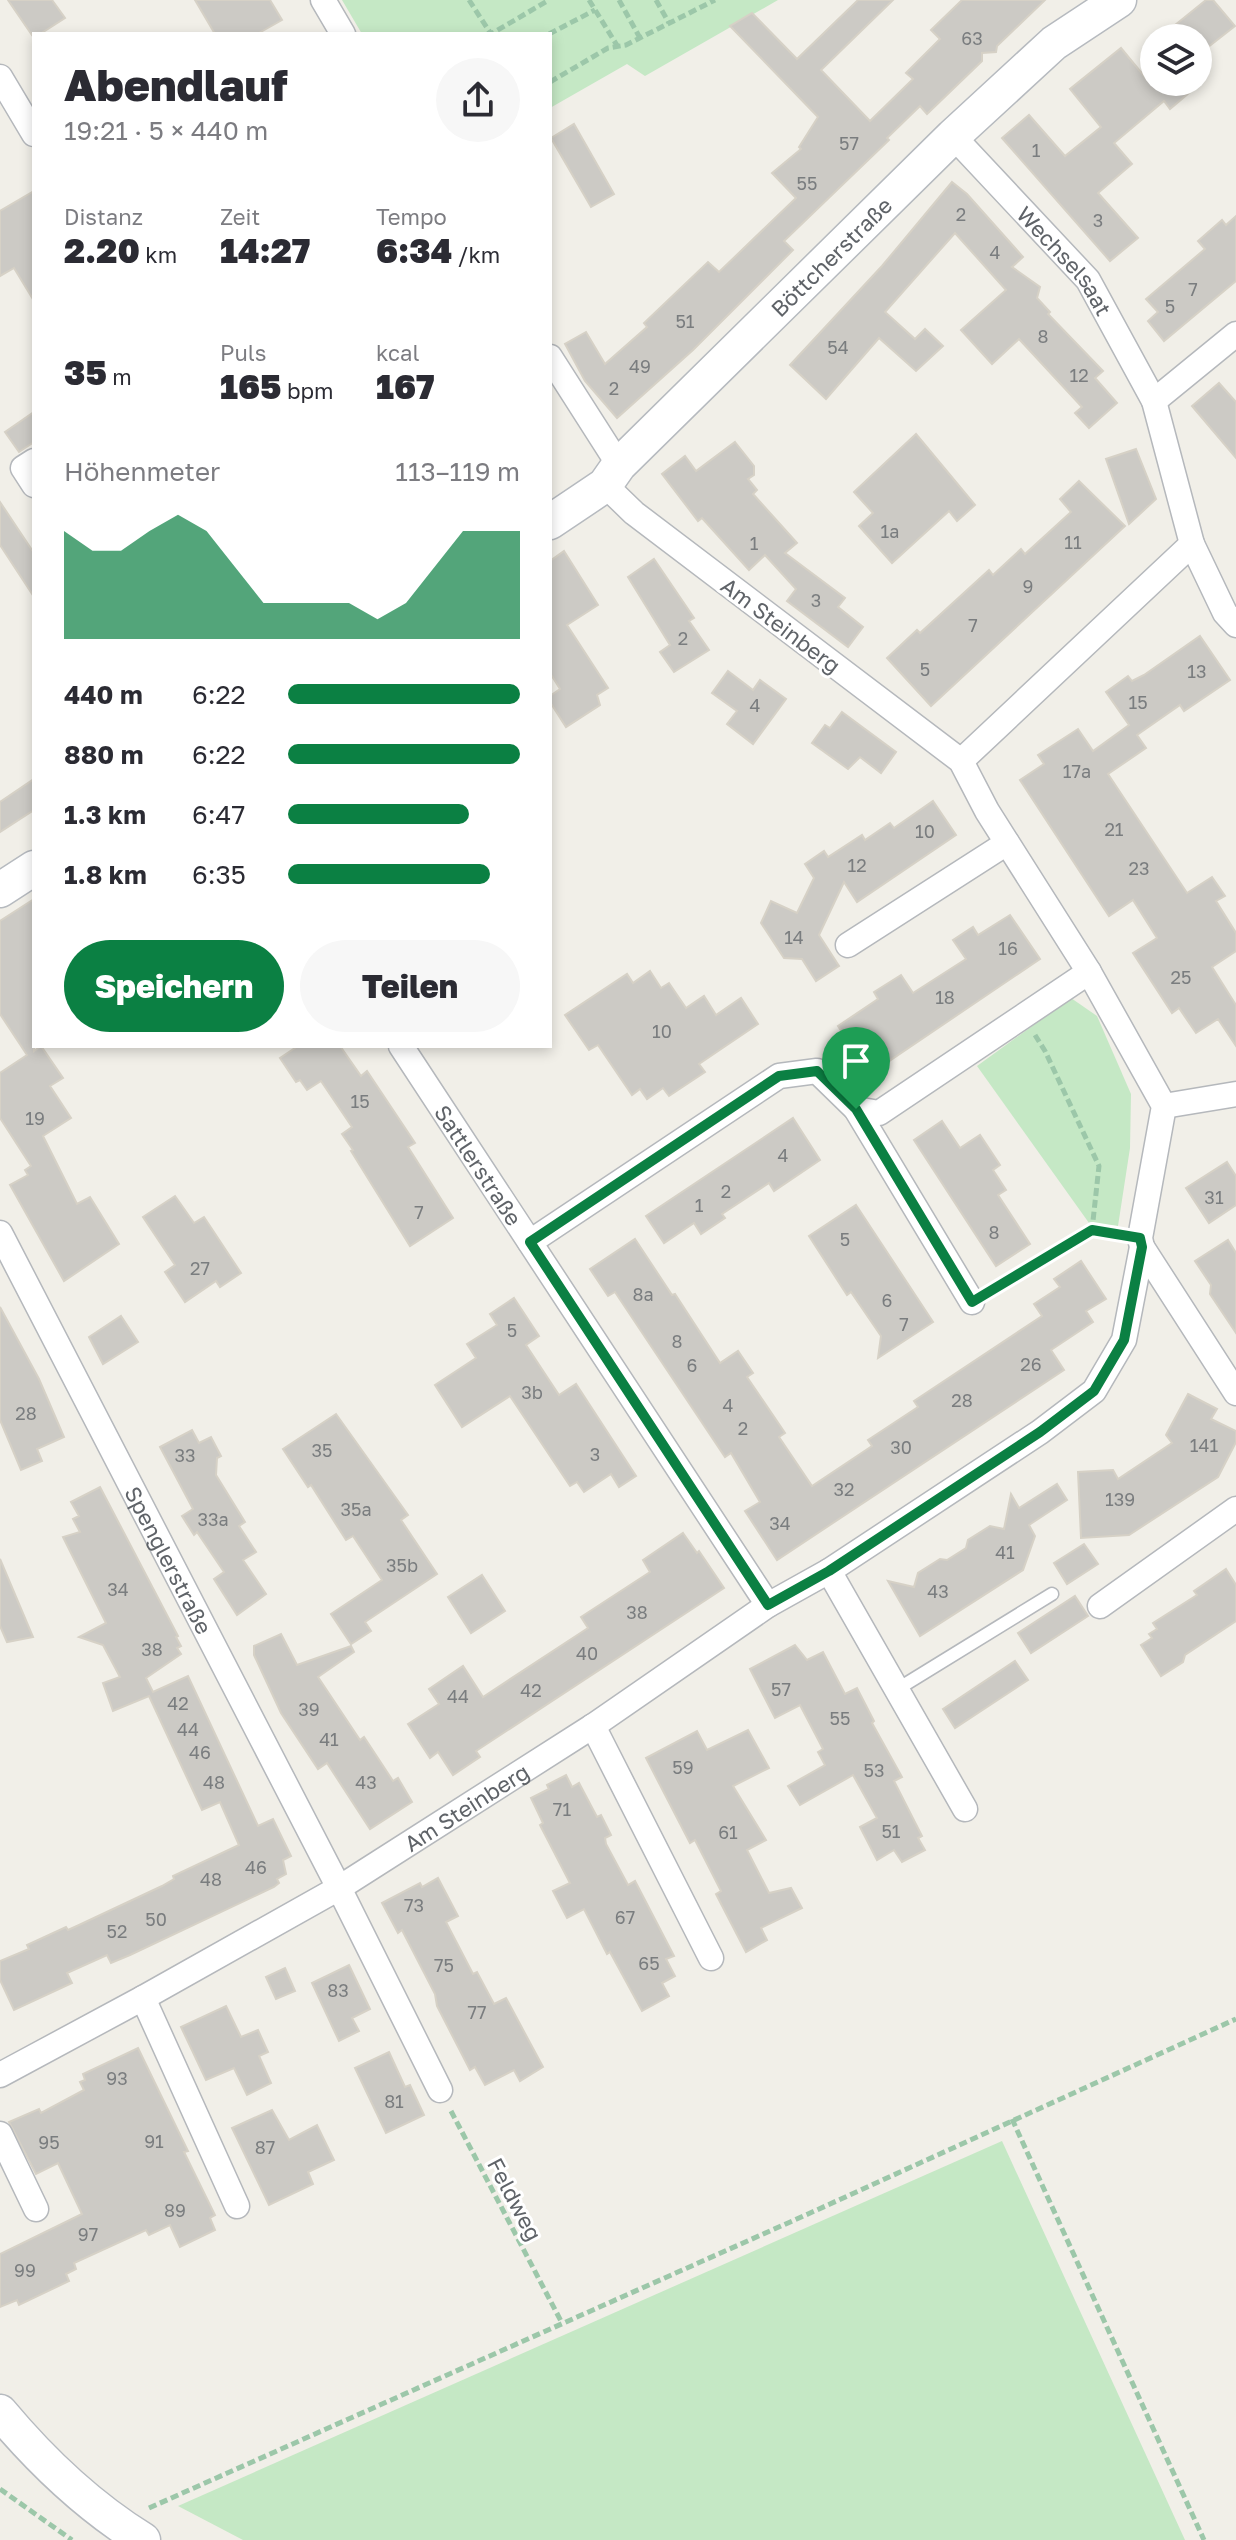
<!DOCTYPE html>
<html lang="de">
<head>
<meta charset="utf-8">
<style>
  body { margin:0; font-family:"Golos Text",sans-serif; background:#f7f7f7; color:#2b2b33; height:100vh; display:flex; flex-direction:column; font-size:30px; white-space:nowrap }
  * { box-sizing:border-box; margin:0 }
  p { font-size:26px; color:#7c7c81 }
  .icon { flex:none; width:44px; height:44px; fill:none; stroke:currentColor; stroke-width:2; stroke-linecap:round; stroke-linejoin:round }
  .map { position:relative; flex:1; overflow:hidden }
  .sheet { position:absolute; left:32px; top:32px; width:520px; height:1016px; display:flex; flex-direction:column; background:#fff; border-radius:0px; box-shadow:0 4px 12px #0003 }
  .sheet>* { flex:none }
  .tools { position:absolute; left:1140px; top:24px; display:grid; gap:16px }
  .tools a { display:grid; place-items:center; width:72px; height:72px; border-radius:50%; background:#fff; box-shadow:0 4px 12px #0003; font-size:40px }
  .pin { position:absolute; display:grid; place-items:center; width:68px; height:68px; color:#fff; margin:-82px -34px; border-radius:50% 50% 50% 0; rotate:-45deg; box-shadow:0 0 8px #0007 }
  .pin .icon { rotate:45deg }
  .round { display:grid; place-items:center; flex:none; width:84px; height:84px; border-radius:42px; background:#f7f7f7 }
  .headline { display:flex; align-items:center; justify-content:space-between; height:136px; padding:0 32px }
  h1 { font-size:44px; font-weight:800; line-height:60px }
  .stats { display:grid; grid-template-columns:repeat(3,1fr); gap:12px; height:136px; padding:8px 32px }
  .stats div { display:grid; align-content:center }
  .stats b { font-size:34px; font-weight:800 }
  .stats small { font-size:22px; font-weight:400 }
  .stats p { font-size:22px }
  .chart { height:224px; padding:16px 32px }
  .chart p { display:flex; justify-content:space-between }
  .chart svg { width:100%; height:144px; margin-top:8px; fill:#0b8043; opacity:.7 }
  .cta { display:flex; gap:16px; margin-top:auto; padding:16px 32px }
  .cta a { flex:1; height:92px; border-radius:48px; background:#0b8043; color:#fff; font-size:32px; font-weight:800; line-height:92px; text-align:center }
  .cta a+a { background:#f7f7f7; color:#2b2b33 }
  ul { padding:0 32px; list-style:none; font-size:26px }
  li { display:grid; grid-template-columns:128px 96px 1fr; align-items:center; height:60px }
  li i { height:20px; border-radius:10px; background:#0b8043 }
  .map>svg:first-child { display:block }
  .green { fill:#c5e8c5 }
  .building { fill:#cccac5; stroke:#d6d1c6; stroke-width:2 }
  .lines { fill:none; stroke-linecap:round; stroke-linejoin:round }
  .lane-casing { stroke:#b5b8bc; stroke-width:15 }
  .street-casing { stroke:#b5b8bc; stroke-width:27 }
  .secondary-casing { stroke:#b6babf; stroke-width:37 }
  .path { stroke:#9cc7a9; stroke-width:5; stroke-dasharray:8 4; stroke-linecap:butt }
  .lane { stroke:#fff; stroke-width:12 }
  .street { stroke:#fff; stroke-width:24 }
  .secondary { stroke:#fff; stroke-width:34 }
  .route-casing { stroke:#fff; stroke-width:16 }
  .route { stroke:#0b8043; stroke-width:10 }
  .labels { text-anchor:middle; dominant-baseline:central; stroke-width:6; stroke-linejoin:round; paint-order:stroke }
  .number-label { font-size:18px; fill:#7a7d7f }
  .street-label { font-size:22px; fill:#5f6368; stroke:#fff }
</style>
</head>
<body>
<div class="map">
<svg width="1236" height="2540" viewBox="0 0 1236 2540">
  <rect width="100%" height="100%" fill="#f1efe8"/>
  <g class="green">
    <path d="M342,0h436l-133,76 -18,-12 -77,44v-74h-188z"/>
    <path d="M1071,998l26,18 34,78 -1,54 -12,78 -29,-3 -112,-157z"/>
    <path d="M1002,2141l183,399h-942l-65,-34z"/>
  </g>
  <g class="building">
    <path d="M8,0h44l13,18 -25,16h-6v4z"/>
    <path d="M195,0h75l12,20 -25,14h-42z"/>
    <path d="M858,0h35l-72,70 49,51 43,-42 -7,-6 34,-34 -9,-9 31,-30h83l-48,46 -1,6 -14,1v8l-55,53 -7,-8 -33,32 2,2 -105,101 9,9 -100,100 -76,68 -32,-37 -20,-37 21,-12 19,32 42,-37 -3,-4 64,-61 11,10 77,-74 -24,-25 29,-24 -2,-2 19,-30 -88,-91 22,-13 45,46z"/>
    <path d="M1206,0h7l22,26 -37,29v-17h-39z"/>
    <path d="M1121,48l28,34h53l-32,27 -6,-8 -50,42 18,21 -34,29 40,45 -28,23 -108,-123 27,-23 36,41 36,-29 -31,-38z"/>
    <path d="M574,124l40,70 -23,13 -40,-69z"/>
    <path d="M952,182l15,12 56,63 -11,10 28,20 -3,11 13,14 -2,2 55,57 -8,7 22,25 -28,25 -14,-15 7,-6 -63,-68 -27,25 -31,-34 45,-40 -51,-57 -70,79 30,27 10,-10 18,17 -27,25 -37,-33 -53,61 -36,-34 92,-99z"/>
    <path d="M34,191v110l-20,-33 -14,8v-65z"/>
    <path d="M1236,216v65l-72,60 -16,-20 10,-9 -12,-13 59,-50 -7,-8 24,-21 4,5z"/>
    <path d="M1219,383l17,19v56l-44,-52z"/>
    <path d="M34,412v30l-15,10 -14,-20z"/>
    <path d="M916,434l59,71 -18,16 -8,-10 -57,52 -33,-37 14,-13 -19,-21z"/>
    <path d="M735,442l19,24v9l-6,4 9,11 -4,4 44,49 -12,10 60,45 -7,9 25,20 -15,20 -61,-46 9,-12 -31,-34 -16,15 -47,-52 -4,3 -36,-47 23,-18 11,15z"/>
    <path d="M1136,449l20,50 -27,25 -23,-65z"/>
    <path d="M1079,481l46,45 -194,180 -44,-48 30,-28 3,3 69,-63 4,5 28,-26 4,5 46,-42 -11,-13z"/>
    <path d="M0,502l34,51v44l-34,-52z"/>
    <path d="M564,551l34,54 -31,20 41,63 -11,7 3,10 -34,22 -16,-25v-6l10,-7 -10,-16v-112z"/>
    <path d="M654,559l40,59 -5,3 20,29 -35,22 -14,-20 10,-7 -42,-68z"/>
    <path d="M1200,636l30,44 -46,31 -4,-6 -43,30 9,13 -38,26 79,119 25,-16 13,19 -9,5 20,32v18l-24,16 24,38v41l-18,-27 -22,14 -17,-25 -7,5 -39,-60 24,-15 -24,-38 -24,16 -89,-136 24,-16 -6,-9 40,-26 15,22 36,-26 -23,-33 22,-16 4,5 12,-6z"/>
    <path d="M728,671l25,19 7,-10 26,19 -33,45 -26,-20 10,-13 -25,-18z"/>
    <path d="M842,712l54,40 -15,21 -21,-16 -12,12 -36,-26 13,-18 5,3z"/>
    <path d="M34,779v31l-34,22v-30z"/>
    <path d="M933,801l23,34 -99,67 -13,-20 -25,53 20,31 -23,15 -14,-22 -18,-1 -23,-35 10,-22 26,12 17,-35 -9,-14 19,-13 4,6 34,-22 3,5 25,-17 4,5z"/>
    <path d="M34,899v152l7,-5 22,32 -13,8 21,32 -28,18 34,68 13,-7 29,47 -55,37 -54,-96 18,-10 -3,-5 6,-4 -31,-48v-45l27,-18 -27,-41v-93z"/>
    <path d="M1010,915l30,44 -170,115 -32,-48 40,-27 -4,-7 27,-17 12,18 53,-34 -13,-19 20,-13 5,8z"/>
    <path d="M650,971l11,17 8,-5 17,25 18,-12 12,19 25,-17 17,26 -59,40 6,8 -36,24 -6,-8 -16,11 -7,-10 -8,6 -34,-50 -9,5 -24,-35 62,-41 6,9z"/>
    <path d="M298,1046h42l21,30 6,-5 48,72 -7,4 45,71 -43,28 -59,-95 2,-1 -11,-16 10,-7 -31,-46 -14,9 -7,-10 -4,2 -16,-24z"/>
    <path d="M793,1118l27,42 -46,31 -5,-8 -47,31 3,4 -24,16 -7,-11 -30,20 -18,-27z"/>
    <path d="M942,1121l18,27 20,-13 20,30 -7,5 13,20 -8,5 32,49 -34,22 -82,-126z"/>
    <path d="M1227,1162l9,14v29l-27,18 -23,-35z"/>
    <path d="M175,1196l19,27 10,-6 37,56 -21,14 -4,-6 -31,21 -20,-30 10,-7 -32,-48z"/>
    <path d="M856,1205l77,117 -55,36 3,-22 -30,-44 -4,3 -38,-59z"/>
    <path d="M635,1239l37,56 3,-1 45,69 18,-12 15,22 -6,4 38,56 -6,4 33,49 60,-40 -4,-6 50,-33 -4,-6 128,-85 -8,-12 26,-17 -6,-8 27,-18 25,38 -20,12 7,11 -42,28 13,20 -287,190 -32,-49 15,-9 -29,-49 -6,4 -110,-165 -7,4 -18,-27z"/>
    <path d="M1228,1240l8,13v80l-26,-39 1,-9 -16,-24z"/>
    <path d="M514,1298l25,38 -13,9 33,50 17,-11 60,92 -17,11 -8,-13 -27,18 -7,-10 -7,4 -60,-90 -48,31 -27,-42 41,-27 -9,-14 30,-19 -7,-11z"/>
    <path d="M0,1307l39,72 25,58 -27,12 5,12 -21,9 -21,-50z"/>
    <path d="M121,1316l17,26 -35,22 -14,-27z"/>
    <path d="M1188,1394l29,15 -6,10 25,12v11l-18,35 -89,58 -48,3 -3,-66 35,-2 5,9 54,-36 -6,-8z"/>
    <path d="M336,1414l72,101 -7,5 36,54 -72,48 6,9 -20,13 -20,-30 51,-34 -29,-44 -7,4 -35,-55 -3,2 -25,-38z"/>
    <path d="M192,1430l7,13 12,-6 10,19 -4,2 -1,17 29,47 -6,4 17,26 -13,8 23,34 -29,21 -23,-36 10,-7 -27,-40 -3,3 -12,-19 11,-7 -33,-62z"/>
    <path d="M1057,1484l10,16 -38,25 6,11 -12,34 -103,66 -32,-55 26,6 4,-14 22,-14 7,1 19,-12 2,-8 22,-14 14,3 7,-35 8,14z"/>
    <path d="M100,1487l78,149 -2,1 5,9 -4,2 4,6 -35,24 7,14 35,-16 70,150 15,-7 18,37 -8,4 3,14 -9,5 2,4 -5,4 -144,68 -19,8 -4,-8 -40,18 5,10 -58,27 -14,-30v-19l29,-12 -2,-4 39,-18 2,3 11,-5 83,-39 12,-7 -1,-3 66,-31 -19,-43 -18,8 -53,-114 -36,15 -10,-28 17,-6 -17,-32 -24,-8 27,-14 -43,-86 17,-5 -7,-13 6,-3 -8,-14z"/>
    <path d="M683,1533l14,20 2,-2 25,37 -248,163 4,6 -27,18 -15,-23 -8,6 -22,-34 31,-20 -10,-15 34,-23 20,31 105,-69 -7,-11 69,-45 -7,-12z"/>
    <path d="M1084,1544l14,20 -31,20 -13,-21z"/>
    <path d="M0,1559l33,78 -26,5 -7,-16z"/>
    <path d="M1226,1569l10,16v36l-51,34 -2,7 -22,14 -20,-31 11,-7 -3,-4 8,-5 -4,-6 44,-28 -3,-4z"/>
    <path d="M482,1575l23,36 -34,22 -23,-36z"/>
    <path d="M1075,1596l13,20 -57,37 -13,-20z"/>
    <path d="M281,1634l16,31 54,-19 3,6 -36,25 42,63 4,-3 29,44 5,-3 14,24 -42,27 -43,-66 -9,6 -37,-56 -27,-58v-9z"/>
    <path d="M795,1645l12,15 16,-8 22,42 12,-6 17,33 -2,2 30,54 -8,4 28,55 -4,2 7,12 -23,12 -8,-12 -17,10 -17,-33 17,-9 -24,-43 -53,30 -12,-19 37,-21 -7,-13 5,-3 -23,-44 -25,13 -25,-49z"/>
    <path d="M1015,1661l13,19 -73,48 -12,-19z"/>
    <path d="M748,1730l21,38 -36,18 33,54 -19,10 22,43 22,-5 11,20 -41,20 6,12 -21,12 -30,-58 5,-3 -26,-51 -5,3 -44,-85 51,-27 10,19z"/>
    <path d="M566,1775l6,12 7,-4 18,34 4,-2 10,20 -6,3 1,6 22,41 7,-4 39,75 -8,3 9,17 -13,7 7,13 -27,15 -32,-59 -3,2 -23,-45 -17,9 -14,-27 17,-8 -30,-58 3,-2 -12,-25 18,-9 -2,-4z"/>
    <path d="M438,1878l20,38 -12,6 27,52 4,-2 17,32 12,-6 37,69 -23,14 -6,-11 -29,15 -10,-18 -5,3 -33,-64 -2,-12 -33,-64 -4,3 -16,-30 38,-20 2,4z"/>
    <path d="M349,1965l21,44 -18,9 7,13 -20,10 -27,-58z"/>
    <path d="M285,1968l10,23 -19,8 -10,-22z"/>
    <path d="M226,2006l15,31 17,-7 10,22 -9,4 12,27 -24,12 -13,-27 -28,12 -25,-53z"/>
    <path d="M138,2048l50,103 -4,1 31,63 -5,3 5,12 -35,17 -10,-22 -21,10 -3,-5 -72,33 2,6 -10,5 3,7 -50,24 -2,-5 -17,7v-53l82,-40 -24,-51 -22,11 -27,-52 30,-13 2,4 43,-23 -4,-8 5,-2 -2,-6z"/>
    <path d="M389,2052l16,35 5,-2 14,30 -38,18 -31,-65z"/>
    <path d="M272,2110l17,30 28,-15 17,35 -26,12 5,12 -44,21 -37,-77z"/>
  </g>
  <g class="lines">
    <defs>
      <path id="lane" d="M896,1690l156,-96"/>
      <g id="street">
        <path d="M323,0l20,34"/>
        <path d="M0,77l34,57"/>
        <path id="s1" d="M953,136l135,144 66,121 38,143 33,69 11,12"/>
        <path d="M550,357l69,108"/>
        <path d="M1154,401l82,-67"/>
        <path d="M34,461l-11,7 11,17"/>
        <path d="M961,761l231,-217"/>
        <path d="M848,945l159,-102"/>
        <path id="s2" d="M401,1046l367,559"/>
        <path d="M1164,1106l72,-12"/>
        <path d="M856,1109l23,4 210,-141"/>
        <path id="s3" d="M0,1233l339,655 101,202"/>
        <path d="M530,1242l249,-166 38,-5 39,38 116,193"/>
        <path d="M1142,1247l94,146"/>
        <path d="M829,1571l136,238"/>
        <path d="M1100,1606l136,-97"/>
        <path d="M593,1726l118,232"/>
        <path d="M143,1998l94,208"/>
        <path id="s4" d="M0,2075l143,-77 196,-110 254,-162 175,-121 61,-34 211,-139 54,-41 30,-51 18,-93 -2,-9 24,-132 -75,-134 -102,-161 -26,-50 -327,-248 -29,-28"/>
        <path d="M0,2134l36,75"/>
      </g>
      <g id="secondary">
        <path id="s5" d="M550,522l55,-37 14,-20 334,-329 101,-93 65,-43"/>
        <path d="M0,890l34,-22"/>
        <path d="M0,2412c41,49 88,94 143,128"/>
      </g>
    </defs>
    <use href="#lane" class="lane-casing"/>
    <use href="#street" class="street-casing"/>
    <use href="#secondary" class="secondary-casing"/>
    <g class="path">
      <path d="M469,0l22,34 58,-34"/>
      <path d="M589,0l29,47"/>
      <path d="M619,0l21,38"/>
      <path d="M656,0l13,23"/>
      <path d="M549,34l46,-24"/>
      <path d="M550,82l58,-34 18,-3 89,-45"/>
      <path d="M1035,1035l10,16 54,115 -7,64 24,4"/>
      <path d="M993,1289l99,-59"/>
      <path d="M451,2111l111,212"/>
      <path d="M1012,2119l192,421"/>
      <path d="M0,2489l72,51"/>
      <path d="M149,2508l659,-294 428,-195"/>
    </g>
    <use href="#lane" class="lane"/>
    <use href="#street" class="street"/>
    <use href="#secondary" class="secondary"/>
  </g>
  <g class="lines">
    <defs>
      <path id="route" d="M817,1071l39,38 116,193 120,-72 48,8 2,9 -18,93 -30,51 -54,41 -211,139 -61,34 -238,-363 249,-166z"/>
    </defs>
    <use href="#route" class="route-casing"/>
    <use href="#route" class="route"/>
  </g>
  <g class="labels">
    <g class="number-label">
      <text x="972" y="38">63</text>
      <text x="849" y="143">57</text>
      <text x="1036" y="150">1</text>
      <text x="807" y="183">55</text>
      <text x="961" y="214">2</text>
      <text x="1098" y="220">3</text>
      <text x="995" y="252">4</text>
      <text x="1193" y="289">7</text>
      <text x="1170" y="306">5</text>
      <text x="685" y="321">51</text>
      <text x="1043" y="336">8</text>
      <text x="838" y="347">54</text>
      <text x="640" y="366">49</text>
      <text x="1079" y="375">12</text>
      <text x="614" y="388">2</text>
      <text x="890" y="531">1a</text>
      <text x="1073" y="542">11</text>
      <text x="754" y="543">1</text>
      <text x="1028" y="586">9</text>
      <text x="816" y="600">3</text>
      <text x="973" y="625">7</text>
      <text x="683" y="638">2</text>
      <text x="925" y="669">5</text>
      <text x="1197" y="671">13</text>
      <text x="1138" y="702">15</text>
      <text x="755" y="705">4</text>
      <text x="1077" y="771">17a</text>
      <text x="1114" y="829">21</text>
      <text x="925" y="831">10</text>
      <text x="857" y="865">12</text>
      <text x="1139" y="868">23</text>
      <text x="794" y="937">14</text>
      <text x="1008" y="948">16</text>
      <text x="1181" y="977">25</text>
      <text x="945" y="997">18</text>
      <text x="662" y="1031">10</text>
      <text x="360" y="1101">15</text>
      <text x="35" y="1118">19</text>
      <text x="783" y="1155">4</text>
      <text x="726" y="1191">2</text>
      <text x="1214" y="1197">31</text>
      <text x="699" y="1205">1</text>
      <text x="419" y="1212">7</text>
      <text x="994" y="1232">8</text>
      <text x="845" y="1239">5</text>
      <text x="200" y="1268">27</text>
      <text x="643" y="1294">8a</text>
      <text x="887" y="1300">6</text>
      <text x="904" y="1324">7</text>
      <text x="512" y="1330">5</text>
      <text x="677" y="1341">8</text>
      <text x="1031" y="1364">26</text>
      <text x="692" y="1365">6</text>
      <text x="532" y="1392">3b</text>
      <text x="962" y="1400">28</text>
      <text x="728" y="1405">4</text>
      <text x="26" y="1413">28</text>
      <text x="743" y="1428">2</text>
      <text x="1204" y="1445">141</text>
      <text x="901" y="1447">30</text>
      <text x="322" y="1450">35</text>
      <text x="595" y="1454">3</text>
      <text x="185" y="1455">33</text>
      <text x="844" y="1489">32</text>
      <text x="1120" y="1499">139</text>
      <text x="356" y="1509">35a</text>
      <text x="213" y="1519">33a</text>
      <text x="780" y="1523">34</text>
      <text x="1005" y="1552">41</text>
      <text x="402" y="1565">35b</text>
      <text x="118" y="1589">34</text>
      <text x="938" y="1591">43</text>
      <text x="637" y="1612">38</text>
      <text x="152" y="1649">38</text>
      <text x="587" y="1653">40</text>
      <text x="781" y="1689">57</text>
      <text x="531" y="1690">42</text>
      <text x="458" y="1696">44</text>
      <text x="178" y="1703">42</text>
      <text x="309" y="1709">39</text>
      <text x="840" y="1718">55</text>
      <text x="188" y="1729">44</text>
      <text x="329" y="1739">41</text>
      <text x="200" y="1752">46</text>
      <text x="683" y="1767">59</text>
      <text x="874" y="1770">53</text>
      <text x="214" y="1782">48</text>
      <text x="366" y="1782">43</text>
      <text x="562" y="1809">71</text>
      <text x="891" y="1831">51</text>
      <text x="728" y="1832">61</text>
      <text x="256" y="1867">46</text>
      <text x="211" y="1879">48</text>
      <text x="414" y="1905">73</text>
      <text x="625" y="1917">67</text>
      <text x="156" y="1919">50</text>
      <text x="117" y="1931">52</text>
      <text x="649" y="1963">65</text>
      <text x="444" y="1965">75</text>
      <text x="338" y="1990">83</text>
      <text x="477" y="2012">77</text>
      <text x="117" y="2078">93</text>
      <text x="394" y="2101">81</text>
      <text x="154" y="2141">91</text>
      <text x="49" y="2142">95</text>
      <text x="265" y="2147">87</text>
      <text x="175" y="2210">89</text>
      <text x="88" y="2234">97</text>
      <text x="25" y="2270">99</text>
    </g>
    <g class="street-label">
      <text stroke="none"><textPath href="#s5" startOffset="388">Böttcherstraße</textPath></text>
      <text stroke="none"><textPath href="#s1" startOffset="168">Wechselsaat</textPath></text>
      <text transform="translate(781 625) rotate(37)">Am Steinberg</text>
      <text stroke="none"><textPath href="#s2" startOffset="142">Sattlerstraße</textPath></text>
      <text stroke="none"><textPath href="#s3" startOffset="368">Spenglerstraße</textPath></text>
      <text stroke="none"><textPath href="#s4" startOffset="538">Am Steinberg</textPath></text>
      <text transform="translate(515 2199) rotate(62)">Feldweg</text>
    </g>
  </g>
</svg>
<div class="tools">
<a><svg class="icon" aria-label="layers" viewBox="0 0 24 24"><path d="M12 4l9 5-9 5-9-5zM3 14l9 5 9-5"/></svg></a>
</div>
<div class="pin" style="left:856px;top:1109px;background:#1e9e55"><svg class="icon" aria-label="arrive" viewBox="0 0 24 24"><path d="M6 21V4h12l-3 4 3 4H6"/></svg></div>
<section class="sheet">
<div class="headline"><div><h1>Abendlauf</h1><p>19:21 · 5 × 440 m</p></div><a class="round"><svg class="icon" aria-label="share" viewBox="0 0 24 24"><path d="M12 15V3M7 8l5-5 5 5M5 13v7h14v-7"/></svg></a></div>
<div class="stats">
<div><p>Distanz</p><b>2.20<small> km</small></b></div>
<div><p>Zeit</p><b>14:27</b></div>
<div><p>Tempo</p><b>6:34<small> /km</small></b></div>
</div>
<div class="stats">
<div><b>35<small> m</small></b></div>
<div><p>Puls</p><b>165<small> bpm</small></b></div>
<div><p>kcal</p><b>167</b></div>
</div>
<div class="chart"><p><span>Höhenmeter</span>113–119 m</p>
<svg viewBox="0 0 160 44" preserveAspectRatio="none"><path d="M0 44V11L10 17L20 17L30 11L40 6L50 11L60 22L70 33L80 33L90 33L100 33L110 38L120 33L130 22L140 11L150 11L160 11V44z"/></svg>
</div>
<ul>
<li><b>440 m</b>6:22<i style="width:100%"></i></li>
<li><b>880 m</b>6:22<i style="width:100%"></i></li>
<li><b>1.3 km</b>6:47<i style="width:78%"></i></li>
<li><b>1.8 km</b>6:35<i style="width:87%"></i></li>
</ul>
<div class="cta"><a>Speichern</a><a>Teilen</a></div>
</section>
</div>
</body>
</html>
